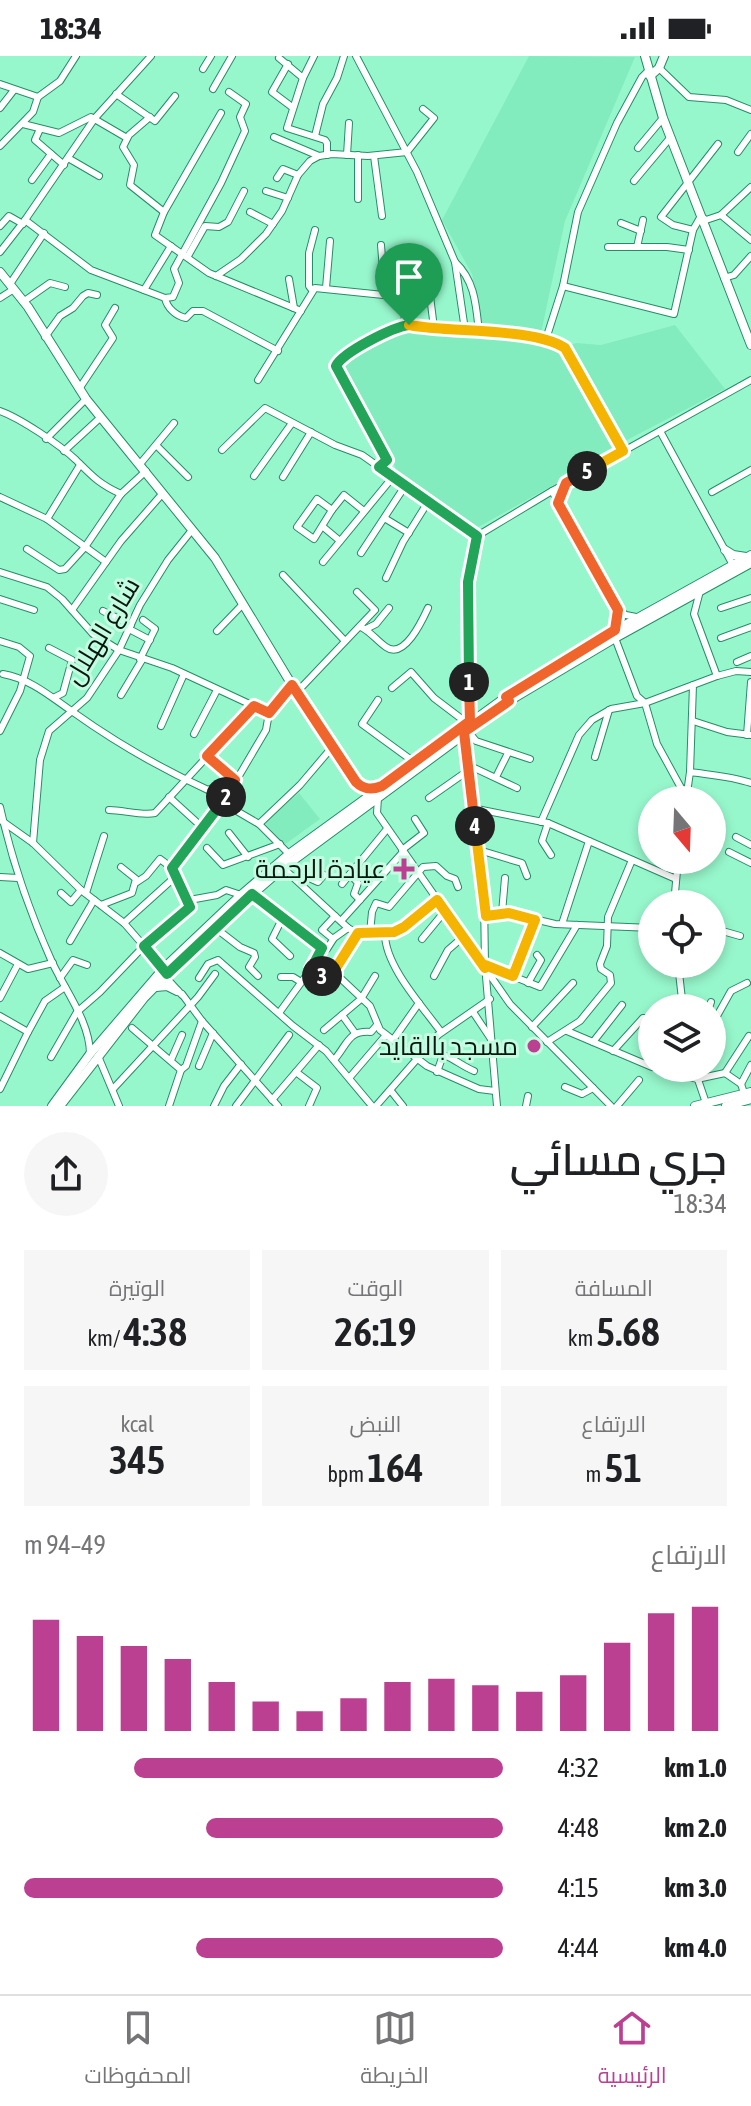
<!DOCTYPE html>
<html lang="ar">
<head>
<meta charset="utf-8">
<style>
  body { margin:0; font-family:"Asap Condensed",Cairo,sans-serif; background:#f6f6f6; color:#202124; direction:rtl; height:100vh; display:flex; flex-direction:column; font-size:30px; white-space:nowrap }
  * { box-sizing:border-box; margin:0 }
  p { font-size:26px; color:#757577 }
  .icon { flex:none; width:44px; height:44px; fill:none; stroke:currentColor; stroke-width:2; stroke-linecap:round; stroke-linejoin:round }
  .map { position:relative; height:1050px; overflow:hidden; direction:ltr }
  .panel { display:flex; flex-direction:column; background:#fff; flex:1 }
  .panel>* { flex:none }
  .needle { width:52px; rotate:161deg }
  .fabs { position:absolute; left:638px; top:730px; display:grid; gap:16px }
  .fabs a { display:grid; place-items:center; width:88px; height:88px; border-radius:50%; background:#fff; box-shadow:0 4px 12px #0003; font-size:40px }
  .pin { position:absolute; display:grid; place-items:center; width:68px; height:68px; color:#fff; margin:-82px -34px; border-radius:50% 50% 50% 0; rotate:-45deg; box-shadow:0 0 8px #0007 }
  .pin .icon { rotate:45deg }
  .km { position:absolute; width:40px; height:40px; margin:-20px; border-radius:50%; background:#222; color:#fff; font-size:22px; line-height:40px; text-align:center }
  .round { display:grid; place-items:center; flex:none; width:84px; height:84px; border-radius:42px; background:#f6f6f6 }
  .summary { display:flex; align-items:center; justify-content:space-between; height:136px; padding:0 24px }
  h1 { font-size:44px; font-weight:600; line-height:60px }
  .stats { display:grid; grid-template-columns:repeat(3,1fr); gap:12px; height:136px; padding:8px 24px }
  .stats div { display:grid; align-content:center; border-radius:0px; background:#f6f6f6; text-align:center }
  .stats b { font-size:40px; font-weight:600 }
  .stats small { font-size:22px; font-weight:400 }
  .stats p { font-size:22px }
  .chart { height:224px; padding:16px 24px }
  .chart p { display:flex; justify-content:space-between }
  .chart svg { width:100%; height:144px; margin-top:8px; stroke:#bb4091; stroke-width:6 }
  ul { padding:0 24px; list-style:none; font-size:26px }
  li { display:grid; grid-template-columns:128px 96px 1fr; align-items:center; height:60px }
  li i { height:20px; border-radius:10px; background:#bb4091 }
  .status { display:flex; justify-content:space-between; align-items:center; height:56px; padding:0 40px; background:#fff; direction:ltr }
  .status svg { height:22px; fill:currentColor }
  .tabs { display:flex; justify-content:space-around; align-items:center; height:112px; border-top:2px solid #e0e0e0; background:#fff; font-size:22px; color:#757577 }
  .tabs a { display:grid; justify-items:center; gap:4px }
  .tabs .selected { color:#bb4091 }
  .map>svg:first-child { display:block }
  .built { fill:#83ecbe }
  .lines { fill:none; stroke-linecap:round; stroke-linejoin:round }
  .minor-casing { stroke:#258d67; stroke-width:8 }
  .major-casing { stroke:#258d67; stroke-width:10 }
  .minor { stroke:#fff; stroke-width:6 }
  .major { stroke:#fff; stroke-width:8 }
  .split-1-casing { stroke:#fff; stroke-width:16 }
  .split-2-casing { stroke:#fff; stroke-width:16 }
  .split-3-casing { stroke:#fff; stroke-width:16 }
  .split-4-casing { stroke:#fff; stroke-width:16 }
  .split-5-casing { stroke:#fff; stroke-width:16 }
  .split-6-casing { stroke:#fff; stroke-width:16 }
  .split-1 { stroke:#22a559; stroke-width:10 }
  .split-2 { stroke:#f0652b; stroke-width:10 }
  .split-3 { stroke:#22a559; stroke-width:10 }
  .split-4 { stroke:#f5b400; stroke-width:10 }
  .split-5 { stroke:#f0652b; stroke-width:10 }
  .split-6 { stroke:#f5b400; stroke-width:10 }
  .poi-dot { fill:#bb4091; stroke:#c5fbe1; stroke-width:3 }
  .labels { text-anchor:middle; dominant-baseline:central; stroke-width:6; stroke-linejoin:round; paint-order:stroke }
  .street-label { font-size:26px; fill:#00180d; stroke:#c5fbe1 }
  .poi-label { font-size:26px; fill:#00180d; stroke:#c5fbe1; text-anchor:end }
</style>
</head>
<body>
<div class="status"><b>18:34</b><svg viewBox="0 0 49 12"><path d="M0 12V9h3v3zM5 12V6h3v6zM10 12V3h3v9zM15 12V0h3v12zM26 1h20v11H26zM47 4h2v5h-2z"/></svg></div>
<div class="map">
<svg width="751" height="1050" viewBox="0 0 751 1050">
  <rect width="100%" height="100%" fill="#97f7cc"/>
  <g class="built">
    <path d="M529,0l106,1 -70,164 -24,112 -58,-5 -11,-54 -30,-54z"/>
    <path d="M675,269l50,64 -98,51h-4l-52,-95 5,-2 25,2z"/>
    <path d="M401,270l143,15 18,6 56,102 -145,81 -74,-52 -11,-30 -50,-78 4,-10z"/>
    <path d="M299,737l21,26 -36,26 -20,-23z"/>
  </g>
  <g class="lines">
    <defs>
      <g id="minor">
        <path d="M356,0l61,116 38,90 10,68"/>
        <path d="M279,2l24,20 -16,50 38,12 2,3v12"/>
        <path d="M288,8l-16,28 20,15"/>
        <path d="M659,12l30,29 37,3 25,10"/>
        <path d="M203,13l8,-13"/>
        <path d="M303,22l11,-22"/>
        <path d="M0,28l38,13"/>
        <path d="M213,33l19,-33"/>
        <path d="M116,38l39,27 20,-25"/>
        <path d="M0,52l14,-18"/>
        <path d="M221,57l-57,99 -9,23 54,38 92,38"/>
        <path d="M150,61l-21,18 -6,12 11,18 -4,20 34,27"/>
        <path d="M23,68l36,9 32,-16 36,21"/>
        <path d="M40,73l-5,11 29,25"/>
        <path d="M315,80l8,-32 14,-26 7,-22"/>
        <path d="M274,81l45,19"/>
        <path d="M0,90l33,-34 5,-15 22,-16 16,-25"/>
        <path d="M638,92l25,-30"/>
        <path d="M738,96l13,-18"/>
        <path d="M347,99l2,-32"/>
        <path d="M358,99v44"/>
        <path d="M374,100l8,60"/>
        <path d="M68,102l31,18"/>
        <path d="M277,122l6,-9 15,6"/>
        <path d="M32,124l19,-26"/>
        <path d="M634,125l36,-43"/>
        <path d="M266,135l22,7"/>
        <path d="M250,156l23,12"/>
        <path d="M721,159l30,-28"/>
        <path d="M25,164l70,-102 56,-62"/>
        <path d="M621,167l20,8"/>
        <path d="M0,170l9,-10 14,8"/>
        <path d="M693,174l-20,-5 -12,-8 57,-73"/>
        <path d="M381,189l4,50"/>
        <path d="M608,191h59l22,3"/>
        <path d="M637,191l6,-27"/>
        <path d="M0,196l25,-32 66,50 74,28 8,-1 6,-14 -5,-14 47,-86 24,-52 -5,-14 6,-13 -17,-12"/>
        <path d="M188,200l17,-30 14,1 9,-5 16,-31"/>
        <path d="M455,206c20,19 21,43 24,70"/>
        <path d="M427,216l7,56"/>
        <path d="M216,220l25,-17 25,-25 16,-23 16,-36 12,-14 9,-5 13,-2 36,2 39,-4 27,-34 -11,-9"/>
        <path d="M724,222l10,-3 17,-19"/>
        <path d="M289,223l5,29"/>
        <path d="M10,228l34,-51"/>
        <path d="M563,230l111,28 19,-84 8,-14 5,4 15,-5 30,25"/>
        <path d="M326,232l4,-47"/>
        <path d="M144,234l27,-44"/>
        <path d="M312,234l-3,-4v-33l6,-23"/>
        <path d="M0,242l14,-9"/>
        <path d="M165,242c2,10 11,18 21,20l7,-7h10l75,40"/>
        <path d="M23,246l27,-19 15,4"/>
        <path d="M45,281l15,-21 13,-8 10,-12 5,-3 9,2"/>
        <path d="M546,283l17,-53 15,-74 39,-89 25,-46 7,-7"/>
        <path d="M258,324l57,-92 88,9 3,4 -2,24"/>
        <path d="M79,333l34,-51 -8,-13 10,-17"/>
        <path d="M0,355c20,7 60,34 76,49 16,16 23,24 45,34l25,-23"/>
        <path d="M660,375l73,134"/>
        <path d="M46,383l40,-40"/>
        <path d="M157,390l31,31"/>
        <path d="M222,394l43,-42 70,37 27,10 17,12"/>
        <path d="M64,395l37,-34"/>
        <path d="M140,408l34,-41"/>
        <path d="M254,420l38,-53"/>
        <path d="M283,421l28,-45"/>
        <path d="M552,435l66,119 8,5 10,2"/>
        <path d="M712,436l39,-22"/>
        <path d="M0,441l47,22 59,43"/>
        <path d="M332,454l12,-15 20,16"/>
        <path d="M47,463l33,-54"/>
        <path d="M386,463l23,14"/>
        <path d="M322,470l-8,13 -17,-12 20,-28 15,11 -10,16 18,15"/>
        <path d="M477,480l-98,-69 8,-7 -50,-89 -1,-5 6,-8 62,-33 142,14 12,4 12,11 53,97"/>
        <path d="M27,493l32,21 6,-1 20,-22 36,-53"/>
        <path d="M361,497l44,-67"/>
        <path d="M323,506l69,-84"/>
        <path d="M0,516l47,15 15,12 31,35 26,16 53,18 97,45"/>
        <path d="M283,519l62,66"/>
        <path d="M386,522l17,-36 25,-40"/>
        <path d="M0,543l34,11"/>
        <path d="M721,552l30,-10"/>
        <path d="M72,554l49,-69 42,-48"/>
        <path d="M103,555l28,14"/>
        <path d="M361,571c10,5 16,14 25,20 18,13 36,-26 42,-39"/>
        <path d="M129,573l21,11"/>
        <path d="M366,573l10,-5 13,-16"/>
        <path d="M217,575l26,-27"/>
        <path d="M615,582l22,58 8,7 12,41 29,53"/>
        <path d="M721,582l30,-11"/>
        <path d="M0,585l19,6 11,9 -10,35 -20,40"/>
        <path d="M49,592l23,12 -9,33 -8,4"/>
        <path d="M140,603l15,-30 -12,-9"/>
        <path d="M737,606l14,-6"/>
        <path d="M3,618c28,5 48,23 70,38 42,30 89,57 135,78l10,-5 11,6"/>
        <path d="M717,620l19,-5 15,1"/>
        <path d="M392,632l19,-16 23,26 33,25"/>
        <path d="M297,636l78,-82 -18,-18"/>
        <path d="M121,639l21,-35"/>
        <path d="M378,644l-16,24 52,38"/>
        <path d="M470,665l-2,-139 9,-46 75,-45 199,-111"/>
        <path d="M693,665l34,11 24,3"/>
        <path d="M161,670l23,-52"/>
        <path d="M467,674l9,11 54,18"/>
        <path d="M464,676l20,165 1,68 12,141"/>
        <path d="M194,678l23,-44"/>
        <path d="M747,679l4,-53"/>
        <path d="M207,700l28,24"/>
        <path d="M595,701l14,-47"/>
        <path d="M468,709l49,23"/>
        <path d="M690,716c21,3 41,4 61,11"/>
        <path d="M496,721l12,-24"/>
        <path d="M169,741l34,31"/>
        <path d="M378,742l-1,15 133,191 101,102"/>
        <path d="M429,742l40,-28"/>
        <path d="M686,744l4,-28 3,-87 24,-9 -23,-62 6,-23"/>
        <path d="M223,747l36,21 30,30"/>
        <path d="M0,751c12,54 29,104 52,155 13,28 38,60 38,92"/>
        <path d="M472,752l76,15 128,56"/>
        <path d="M109,754c14,0 33,6 46,3l99,-107"/>
        <path d="M2,765l31,22 48,47 43,33 20,23 16,25 22,24"/>
        <path d="M541,766l38,-87 13,-15 19,-11 34,-6 48,-18"/>
        <path d="M548,767l-6,18 9,14"/>
        <path d="M259,768l41,-39 34,-40"/>
        <path d="M229,777l19,24"/>
        <path d="M736,781l15,8"/>
        <path d="M33,787l7,-83 9,-29 38,-33 32,-48 21,-45 28,-45 24,-30"/>
        <path d="M207,792l16,17 57,-21"/>
        <path d="M402,794l22,-17 -9,-14"/>
        <path d="M479,794l43,13 5,13"/>
        <path d="M729,796l22,11"/>
        <path d="M283,812l65,60c9,6 15,5 26,5 27,1 43,-17 63,-33"/>
        <path d="M350,818l8,9 -4,11 6,6"/>
        <path d="M0,821l18,1"/>
        <path d="M137,826l9,-6 14,-17 12,9"/>
        <path d="M300,827l7,-6 11,5 6,-7"/>
        <path d="M342,828l45,-55"/>
        <path d="M61,837l10,9 10,-12"/>
        <path d="M86,837l18,-57"/>
        <path d="M252,838l70,54"/>
        <path d="M195,843l22,-4 9,-5 15,5"/>
        <path d="M674,848l4,-44"/>
        <path d="M101,849l31,-12 4,-14 -15,-12"/>
        <path d="M502,857l3,-35"/>
        <path d="M486,860l23,-3 46,11 97,4"/>
        <path d="M283,861l-11,22 18,17"/>
        <path d="M341,865l62,-69"/>
        <path d="M124,867l51,-46"/>
        <path d="M562,868l27,-83"/>
        <path d="M214,871l26,20 14,6 1,4 -6,10 9,9"/>
        <path d="M712,872l28,8"/>
        <path d="M370,877l2,-21 4,-9 13,4 34,-40 13,-1 11,10 8,3 3,8"/>
        <path d="M385,878c0,32 38,73 56,98"/>
        <path d="M333,883l-11,-9 13,-14"/>
        <path d="M422,883l23,-28"/>
        <path d="M70,885l24,-41"/>
        <path d="M0,897l28,16 25,-6"/>
        <path d="M678,908l5,44"/>
        <path d="M485,909l55,22 37,-62"/>
        <path d="M311,913l15,9 10,-4"/>
        <path d="M336,918l34,32 10,24 47,36 52,23 16,2"/>
        <path d="M336,918v-6l22,-35"/>
        <path d="M434,920l14,-26 15,-13"/>
        <path d="M513,920l22,-56"/>
        <path d="M281,921h12l8,5"/>
        <path d="M60,922l13,-18 14,5"/>
        <path d="M199,922l9,-14 10,-4 75,66 33,25 46,55"/>
        <path d="M528,927l13,-23 -4,-5"/>
        <path d="M182,938l20,27 76,85"/>
        <path d="M0,942l18,-34"/>
        <path d="M709,952l2,-6"/>
        <path d="M473,956l18,27"/>
        <path d="M279,957l32,-44 11,-21 5,1 7,-11 14,-10"/>
        <path d="M342,959l13,18"/>
        <path d="M0,960l28,16 17,-31 20,-14"/>
        <path d="M712,969l19,-34 16,-8"/>
        <path d="M532,971l41,-44"/>
        <path d="M132,972l49,42 -12,36"/>
        <path d="M324,974l37,-31 14,-23"/>
        <path d="M567,975l85,36"/>
        <path d="M393,984l26,-37"/>
        <path d="M547,986l33,-21 31,-38 -1,-8 -9,-6 -1,-5 7,-18 1,-29 24,-57"/>
        <path d="M593,986l29,-37"/>
        <path d="M613,995l30,-33h9"/>
        <path d="M98,1000l21,50"/>
        <path d="M51,1001l26,-45 23,-20 44,-46 46,-39v-5l-18,-30 1,-7 18,-19 32,-43 43,-73 3,-17 23,-28"/>
        <path d="M171,1004l11,-25"/>
        <path d="M334,1004c14,-16 14,-30 37,-28l6,-7"/>
        <path d="M199,1010l14,-33"/>
        <path d="M657,1012l40,11 28,-6 16,11 3,9"/>
        <path d="M694,1012l12,35"/>
        <path d="M181,1014l5,-4 16,-45"/>
        <path d="M296,1016l21,16 -8,18"/>
        <path d="M437,1016l5,-14 4,-2c10,4 16,10 28,15"/>
        <path d="M725,1017l24,-37"/>
        <path d="M350,1021l36,-42"/>
        <path d="M741,1028l10,-19"/>
        <path d="M565,1031l17,7 11,-6"/>
        <path d="M0,1033l28,-57"/>
        <path d="M113,1033l85,-92 17,-23"/>
        <path d="M391,1035l12,15"/>
        <path d="M272,1044l47,-55"/>
        <path d="M214,1050l10,-20 17,-22"/>
        <path d="M236,1050l53,-71"/>
        <path d="M376,1050l62,-71 52,-36"/>
        <path d="M526,1050l2,-10"/>
        <path d="M617,1050l22,-26"/>
      </g>
      <g id="major">
        <path d="M645,0l18,62 88,227"/>
        <path d="M650,20l9,-8 5,-12"/>
        <path d="M0,216l28,35 58,92 129,159 77,127 64,97 11,6 11,-1"/>
        <path d="M725,494l8,5 13,2"/>
        <path d="M156,931l11,-1 10,5"/>
        <path d="M52,1050l38,-52 73,-85 78,-74 48,-41 217,-157 65,-42 180,-100"/>
        <path d="M60,1050l84,-108 68,-69 71,-61 226,-167 106,-63 136,-75"/>
        <path d="M695,1050l56,-14"/>
        <path d="M726,1050l25,-7"/>
      </g>
    </defs>
    <use href="#minor" class="minor-casing"/>
    <use href="#major" class="major-casing"/>
    <use href="#minor" class="minor"/>
    <use href="#major" class="major"/>
  </g>
  <g class="lines">
    <defs>
      <path id="split-1" d="M409,269c-16,2 -66,27 -73,41l51,94 -8,7 98,69 -9,46 1,100"/>
      <path id="split-2" d="M226,741l9,-17 -28,-24 47,-50 15,7 23,-28 64,97c8,8 16,8 26,4l88,-65 -1,-39"/>
      <path id="split-3" d="M226,741l-54,71 18,39 -46,39 23,28 85,-80 70,54 -11,21 11,7"/>
      <path id="split-4" d="M322,920l6,2 8,-4v-6l22,-35 36,-1 10,-5 33,-27 48,68v-3l28,11 22,-56 -26,-7 -23,3 -11,-90"/>
      <path id="split-5" d="M475,770l-11,-94 45,-31 -3,-4 109,-67 3,-20 -60,-107 8,-20 21,-12"/>
      <path id="split-6" d="M409,269c40,8 124,2 156,23l58,103 -36,20"/>
    </defs>
    <use href="#split-1" class="split-1-casing"/>
    <use href="#split-2" class="split-2-casing"/>
    <use href="#split-3" class="split-3-casing"/>
    <use href="#split-4" class="split-4-casing"/>
    <use href="#split-5" class="split-5-casing"/>
    <use href="#split-6" class="split-6-casing"/>
    <use href="#split-1" class="split-1"/>
    <use href="#split-2" class="split-2"/>
    <use href="#split-3" class="split-3"/>
    <use href="#split-4" class="split-4"/>
    <use href="#split-5" class="split-5"/>
    <use href="#split-6" class="split-6"/>
  </g>
  <g class="poi-dot">
    <path d="M400 801h8v8h8v8h-8v8h-8v-8h-8v-8h8z"/>
    <circle cx="534" cy="990" r="8"/>
  </g>
  <g class="labels">
    <g class="street-label">
      <text transform="translate(102 575) rotate(-59)">شارع الهلال</text>
    </g>
    <g class="poi-label">
      <text x="386" y="813">عيادة الرحمة</text>
      <text x="518" y="990">مسجد بالقايد</text>
    </g>
  </g>
</svg>
<div class="fabs">
<a><svg class="needle" viewBox="-14 -14 28 28"><path d="M0-13l5 13h-10z" fill="#e53935"/><path d="M0 13l5-13h-10z" fill="#757577"/></svg></a>
<a><svg class="icon" aria-label="locate" viewBox="0 0 24 24"><circle cx="12" cy="12" r="6"/><path d="M12 2v4M12 18v4M2 12h4M18 12h4"/></svg></a>
<a><svg class="icon" aria-label="layers" viewBox="0 0 24 24"><path d="M12 4l9 5-9 5-9-5zM3 14l9 5 9-5"/></svg></a>
</div>
<div class="pin" style="left:409px;top:269px;background:#1e9e55"><svg class="icon" aria-label="arrive" viewBox="0 0 24 24"><path d="M6 21V4h12l-3 4 3 4H6"/></svg></div>
<b class="km" style="left:469px;top:626px">1</b>
<b class="km" style="left:226px;top:741px">2</b>
<b class="km" style="left:322px;top:920px">3</b>
<b class="km" style="left:475px;top:770px">4</b>
<b class="km" style="left:587px;top:415px">5</b>
</div>
<section class="panel">
<div class="summary"><div><h1>جري مسائي</h1><p>18:34</p></div><a class="round"><svg class="icon" aria-label="share" viewBox="0 0 24 24"><path d="M12 15V3M7 8l5-5 5 5M5 13v7h14v-7"/></svg></a></div>
<div class="stats">
<div><p>المسافة</p><b>5.68<small> km</small></b></div>
<div><p>الوقت</p><b>26:19</b></div>
<div><p>الوتيرة</p><b>4:38<small> /km</small></b></div>
</div>
<div class="stats">
<div><p>الارتفاع</p><b>51<small> m</small></b></div>
<div><p>النبض</p><b>164<small> bpm</small></b></div>
<div><p>kcal</p><b>345</b></div>
</div>
<div class="chart"><p><span>الارتفاع</span>49–94 m</p>
<svg viewBox="0 0 160 44" preserveAspectRatio="none"><path d="M5 44V10M15 44V15M25 44V18M35 44V22M45 44V29M55 44V35M65 44V38M75 44V34M85 44V29M95 44V28M105 44V30M115 44V32M125 44V27M135 44V17M145 44V8M155 44V6"/></svg>
</div>
<ul>
<li><b>1.0 km</b>4:32<i style="width:77%"></i></li>
<li><b>2.0 km</b>4:48<i style="width:62%"></i></li>
<li><b>3.0 km</b>4:15<i style="width:100%"></i></li>
<li><b>4.0 km</b>4:44<i style="width:64%"></i></li>
</ul>
</section>
<nav class="tabs">
<a class="selected"><svg class="icon" aria-label="home" viewBox="0 0 24 24"><path d="M3 11l9-7 9 7M6 9v11h12V9"/></svg>الرئيسية</a>
<a><svg class="icon" aria-label="map" viewBox="0 0 24 24"><path d="M3 6l6-2 6 2 6-2v14l-6 2-6-2-6 2zM9 4v14M15 6v14"/></svg>الخريطة</a>
<a><svg class="icon" aria-label="saved" viewBox="0 0 24 24"><path d="M7 4h10v16l-5-4-5 4z"/></svg>المحفوظات</a>
</nav>
</body>
</html>
